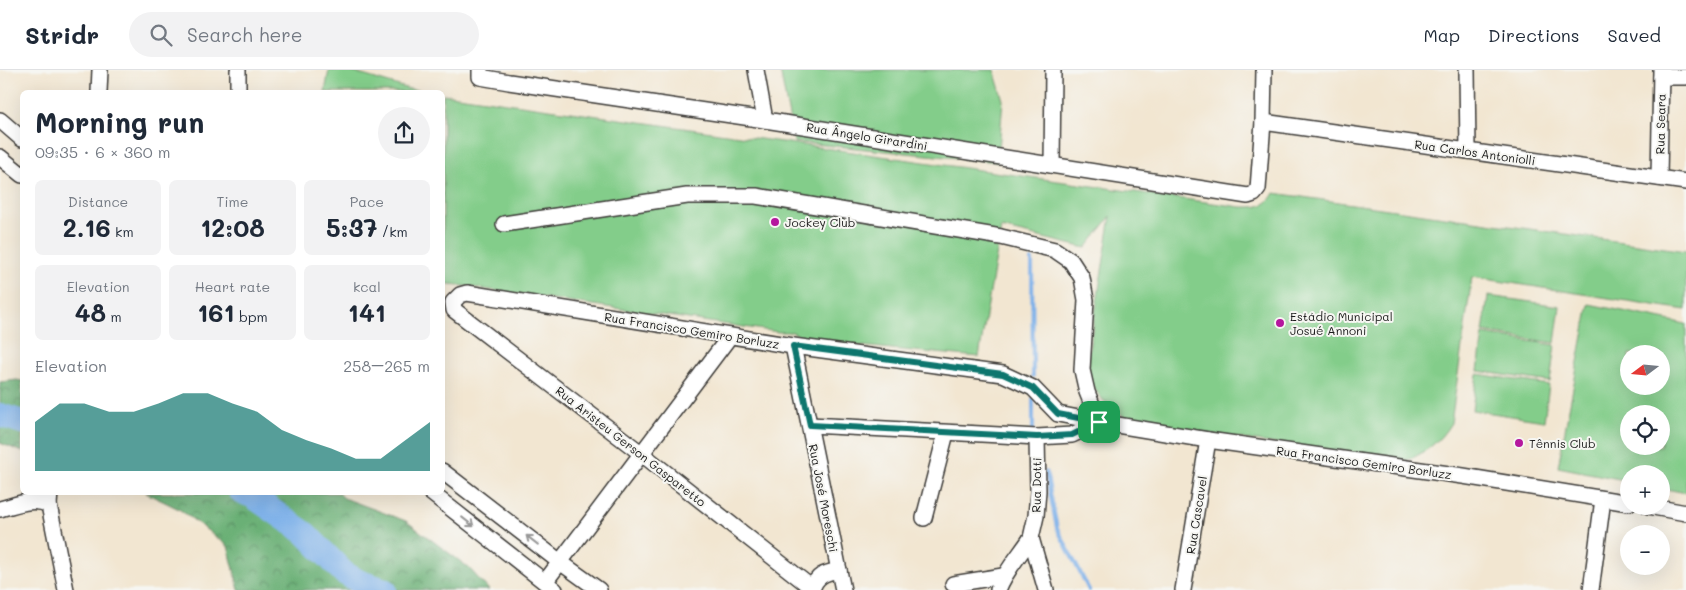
<!DOCTYPE html>
<html lang="en">
<head>
<meta charset="utf-8">
<style>
  body { margin:0; font-family:Mali,sans-serif; background:#f2f2f3; color:#1f2937; height:100vh; display:flex; flex-direction:column; font-size:19px; white-space:nowrap }
  * { box-sizing:border-box; margin:0 }
  p { font-size:16px; color:#747a83 }
  .icon { flex:none; width:28px; height:28px; fill:none; stroke:currentColor; stroke-width:2; stroke-linecap:round; stroke-linejoin:round }
  .map { position:relative; flex:1; overflow:hidden }
  .details { position:absolute; left:20px; top:20px; width:425px; height:405px; display:flex; flex-direction:column; background:#fff; border-radius:8px; box-shadow:0 5px 20px #0002 }
  .details>* { flex:none }
  .needle { width:32px; rotate:254deg }
  .fabs { position:absolute; left:1620px; top:275px; display:grid; gap:10px }
  .fabs a { display:grid; place-items:center; width:50px; height:50px; border-radius:50%; background:#fff; box-shadow:0 5px 20px #0002; font-size:25px }
  .pin { position:absolute; display:grid; place-items:center; width:42px; height:42px; color:#fff; margin:-21px; border-radius:10px; box-shadow:0 2px 8px #0006 }
  .round { display:grid; place-items:center; flex:none; width:52px; height:52px; border-radius:26px; background:#f2f2f3 }
  .summary { display:flex; align-items:center; justify-content:space-between; height:85px; padding:0 15px }
  h1 { font-size:28px; font-weight:700; line-height:38px }
  .metrics { display:grid; grid-template-columns:repeat(3,1fr); gap:8px; height:85px; padding:5px 15px }
  .metrics div { display:grid; align-content:center; border-radius:8px; background:#f2f2f3; text-align:center }
  .metrics b { font-size:25px; font-weight:700 }
  .metrics small { font-size:14px; font-weight:400 }
  .metrics p { font-size:14px }
  .chart { height:140px; padding:10px 15px }
  .chart p { display:flex; justify-content:space-between }
  .chart svg { width:100%; height:90px; margin-top:5px; fill:#0f766e; opacity:.7 }
  header { display:flex; align-items:center; gap:30px; box-sizing:border-box; height:70px; padding:0 25px; background:#fff; border-bottom:1px solid #e0e1e3 }
  header strong { font-size:24px }
  nav { display:flex; gap:28px; margin-inline-start:auto; font-size:18px }
  .search { width:350px; height:45px; background:#f2f2f3; display:flex; align-items:center; gap:12px; box-sizing:border-box; padding:0 18px; border-radius:28px; color:#747a83; font-size:19px }
  .map>svg:first-child { display:block }
  .grass { fill:#83cd8a; stroke:#507453; fill-rule:evenodd }
  .forest { fill:url(#forest-crowns); stroke:#436649 }
  .lines { fill:none; stroke-linecap:round; stroke-linejoin:round }
  .stream { stroke:#7db0e9; stroke-width:4 }
  .river { stroke:#7db0e9; stroke-width:24 }
  .minor-casing { stroke:#3c3a37; stroke-width:18 }
  .minor { stroke:#fff; stroke-width:15 }
  .oneway { stroke:#999 }
  .route-casing { stroke:#fff; stroke-width:10 }
  .route { stroke:#0f766e; stroke-width:6 }
  .poi-dot { fill:#b5179e; stroke:#f6f6f2; stroke-width:2 }
  .labels { text-anchor:middle; dominant-baseline:central; stroke-width:4; stroke-linejoin:round; paint-order:stroke }
  .street-label { font-size:12px; fill:#1c1c1c; stroke:#f6f6f2 }
  .poi-label { font-size:12px; fill:#1c1c1c; stroke:#f6f6f2; text-anchor:start }
</style>
</head>
<body>
<header>
<strong>Stridr</strong>
<div class="search"><svg class="icon" aria-label="search" viewBox="0 0 24 24"><circle cx="10" cy="10" r="6"/><path d="M15 15l6 6"/></svg>Search here</div>
<nav><a>Map</a><a>Directions</a><a>Saved</a></nav>
</header>
<div class="map">
<svg width="1686" height="520" viewBox="0 0 1686 520">
  <defs>
    <pattern id="forest-crowns" width="20" height="18" patternUnits="userSpaceOnUse" patternTransform="scale(1.25)"><rect width="20" height="18" fill="#6ab076"/><path d="M2 6a3 3 0 1 1 6 0M12 15a3 3 0 1 1 6 0" fill="none" stroke="#568e60"/></pattern>
  </defs>
  <rect width="100%" height="100%" fill="#f6f6f2"/>
  <filter id="ink" filterUnits="userSpaceOnUse"><feTurbulence type="fractalNoise" baseFrequency=".02" numOctaves="2"/><feDisplacementMap in="SourceGraphic" scale="10" xChannelSelector="R" yChannelSelector="G"/><feConvolveMatrix kernelMatrix="1 2 1 2 8 2 1 2 1" color-interpolation-filters="sRGB"/></filter>
  <filter id="wash" filterUnits="userSpaceOnUse"><feTurbulence type="fractalNoise" baseFrequency=".0096" numOctaves="4" result="noise"/><feDisplacementMap in="SourceGraphic" scale="20" xChannelSelector="R" yChannelSelector="G"/><feGaussianBlur stdDeviation="1.12" result="paint"/><feColorMatrix in="noise" values="0 0 0 0 0 0 0 0 0 0 0 0 0 0 0 0 0 1.4 0 .05"/><feComposite in="paint" operator="in"/></filter>
  <g filter="url(#wash)">
    <rect width="100%" height="100%" fill="#f2e6d1"/>
    <g class="grass">
      <path d="M329,0h17l63,19 23,3h-107z"/>
      <path d="M780,0h214l9,30 -5,62 -204,-20z"/>
      <path d="M443,24l798,113c15,0 25,1 33,-14l412,58v59l-214,-33 -21,146c-12,20 -29,33 -52,40l-252,-39 -20,-5 -24,-19 -13,-17 -4,-15 25,-152 -25,32 -85,-20 -22,129 -173,-16 -13,-9h-15l-335,-49z"/>
      <path d="M1488,226l72,10 -5,37 -72,-11z"/>
      <path d="M1589,234l97,20v169l-25,-5v-14h-32v7l-71,-14zM1629,284h32v32h-32zM1629,344h32v32h-32z"/>
      <path d="M1483,264l72,11 -5,37 -72,-11z"/>
      <path d="M1477,304l72,11 -5,36 -72,-11z"/>
    </g>
    <g class="forest">
      <path d="M17,310l5,1v71l-22,-9v-61z"/>
      <path d="M146,423h193l5,5 62,23 62,46 21,23h-250l-11,-44 -49,-37z"/>
    </g>
    <g class="lines">
      <g class="stream">
        <path d="M1032,190l1,116"/>
        <path d="M1033,329v35"/>
        <path d="M1046,402l11,56 32,62"/>
      </g>
      <g class="river">
        <path d="M0,345l22,7"/>
        <path d="M241,422l11,4 53,37 39,40 16,9 25,8"/>
      </g>
    </g>
  </g>
  <g filter="url(#ink)">
    <g class="lines">
      <defs>
        <g id="minor">
          <path d="M480,0v7l29,5 256,38 483,76 6,-2 4,-5 5,-67 1,-52"/>
          <path d="M756,0l9,50"/>
          <path d="M1467,0l1,81"/>
          <path d="M1661,7h25"/>
          <path d="M99,22l1,-22"/>
          <path d="M238,22v-22"/>
          <path d="M0,50l22,19"/>
          <path d="M1263,52l423,60"/>
          <path d="M0,87l22,18"/>
          <path d="M1052,95l1,-95"/>
          <path d="M1659,108l2,-108"/>
          <path d="M504,154l183,-28h69l245,41 54,13 16,11 11,17 4,22 -4,70 5,22 12,30 -27,13 -35,2 -227,-12"/>
          <path d="M793,276l50,244"/>
          <path d="M1037,367l1,54 -2,25 -5,22 15,52"/>
          <path d="M442,401l118,91 39,28"/>
          <path d="M50,422l-1,13 17,85"/>
          <path d="M430,422l125,98"/>
          <path d="M1648,436l38,7"/>
          <path d="M0,439c16,-4 33,-12 49,-4"/>
          <path d="M924,448l22,-85"/>
          <path d="M545,512l185,-246"/>
          <path d="M953,514l50,-8"/>
          <path d="M812,518l-170,-134 -188,-144 -1,-8 7,-7 7,-2 326,53 210,28 30,14 25,26 41,8 109,18 255,36 166,27"/>
          <path d="M812,520c4,-15 13,-17 27,-20"/>
          <path d="M998,520c7,-19 22,-35 33,-52"/>
          <path d="M1183,520l25,-150"/>
          <path d="M1591,520l12,-91"/>
        </g>
      </defs>
      <use href="#minor" class="minor-casing"/>
      <use href="#minor" class="minor"/>
    </g>
    <defs><path id="oneway-shaft" d="M-6 0H5M1.5-3L5.5 0L1.5 3" fill="none" stroke-width="1.6" stroke-linecap="round" stroke-linejoin="round" transform="scale(1.25)"/></defs>
    <g class="oneway">
      <use href="#oneway-shaft" transform="translate(468 452) rotate(38)"/>
      <use href="#oneway-shaft" transform="translate(532 470) rotate(-142)"/>
    </g>
  </g>
  <g class="lines" filter="url(#ink)">
    <defs>
      <path id="route" d="M793,276l210,28 30,14 25,26 41,8 -27,13 -35,2 -227,-12z"/>
    </defs>
    <use href="#route" class="route-casing"/>
    <use href="#route" class="route"/>
  </g>
  <g class="poi-dot">
    <circle cx="775" cy="152" r="5"/>
    <circle cx="1280" cy="253" r="5"/>
    <circle cx="1519" cy="373" r="5"/>
  </g>
  <g class="labels">
    <g class="street-label">
      <text transform="translate(1660 54) rotate(-89)">Rua Seara</text>
      <text transform="translate(867 66) rotate(9)">Rua Ângelo Girardini</text>
      <text transform="translate(1475 82) rotate(8)">Rua Carlos Antoniolli</text>
      <text transform="translate(692 260) rotate(9)">Rua Francisco Gemiro Borluzz</text>
      <text transform="translate(631 376) rotate(38)">Rua Aristeu Gerson Gasparetto</text>
      <text transform="translate(1364 392) rotate(8)">Rua Francisco Gemiro Borluzz</text>
      <text transform="translate(1036 415) rotate(-89)">Rua Dotti</text>
      <text transform="translate(824 428) rotate(79)">Rua José Moreschi</text>
      <text transform="translate(1196 445) rotate(-81)">Rua Cascavel</text>
    </g>
    <g class="poi-label">
      <text x="785" y="152">Jockey Club</text>
      <text x="1290" y="246">Estádio Municipal<tspan x="1290" dy="14">Josué Annoni</tspan></text>
      <text x="1529" y="373">Tênnis Club</text>
    </g>
  </g>
</svg>
<div class="fabs">
<a><svg class="needle" viewBox="-14 -14 28 28"><path d="M0-13l5 13h-10z" fill="#e53935"/><path d="M0 13l5-13h-10z" fill="#747a83"/></svg></a>
<a><svg class="icon" aria-label="locate" viewBox="0 0 24 24"><circle cx="12" cy="12" r="6"/><path d="M12 2v4M12 18v4M2 12h4M18 12h4"/></svg></a>
<a>+</a>
<a>−</a>
</div>
<div class="pin" style="left:1099px;top:352px;background:#1e9e55"><svg class="icon" aria-label="arrive" viewBox="0 0 24 24"><path d="M6 21V4h12l-3 4 3 4H6"/></svg></div>
<section class="details">
<div class="summary"><div><h1>Morning run</h1><p>09:35 · 6 × 360 m</p></div><a class="round"><svg class="icon" aria-label="share" viewBox="0 0 24 24"><path d="M12 15V3M7 8l5-5 5 5M5 13v7h14v-7"/></svg></a></div>
<div class="metrics">
<div><p>Distance</p><b>2.16<small> km</small></b></div>
<div><p>Time</p><b>12:08</b></div>
<div><p>Pace</p><b>5:37<small> /km</small></b></div>
</div>
<div class="metrics">
<div><p>Elevation</p><b>48<small> m</small></b></div>
<div><p>Heart rate</p><b>161<small> bpm</small></b></div>
<div><p>kcal</p><b>141</b></div>
</div>
<div class="chart"><p><span>Elevation</span>258–265 m</p>
<svg viewBox="0 0 160 44" preserveAspectRatio="none"><path d="M0 44V20L10 11L20 11L30 15L40 15L50 11L60 6L70 6L80 11L90 15L100 24L110 29L120 33L130 38L140 38L150 29L160 20V44z"/></svg>
</div>
</section>
</div>
</body>
</html>
